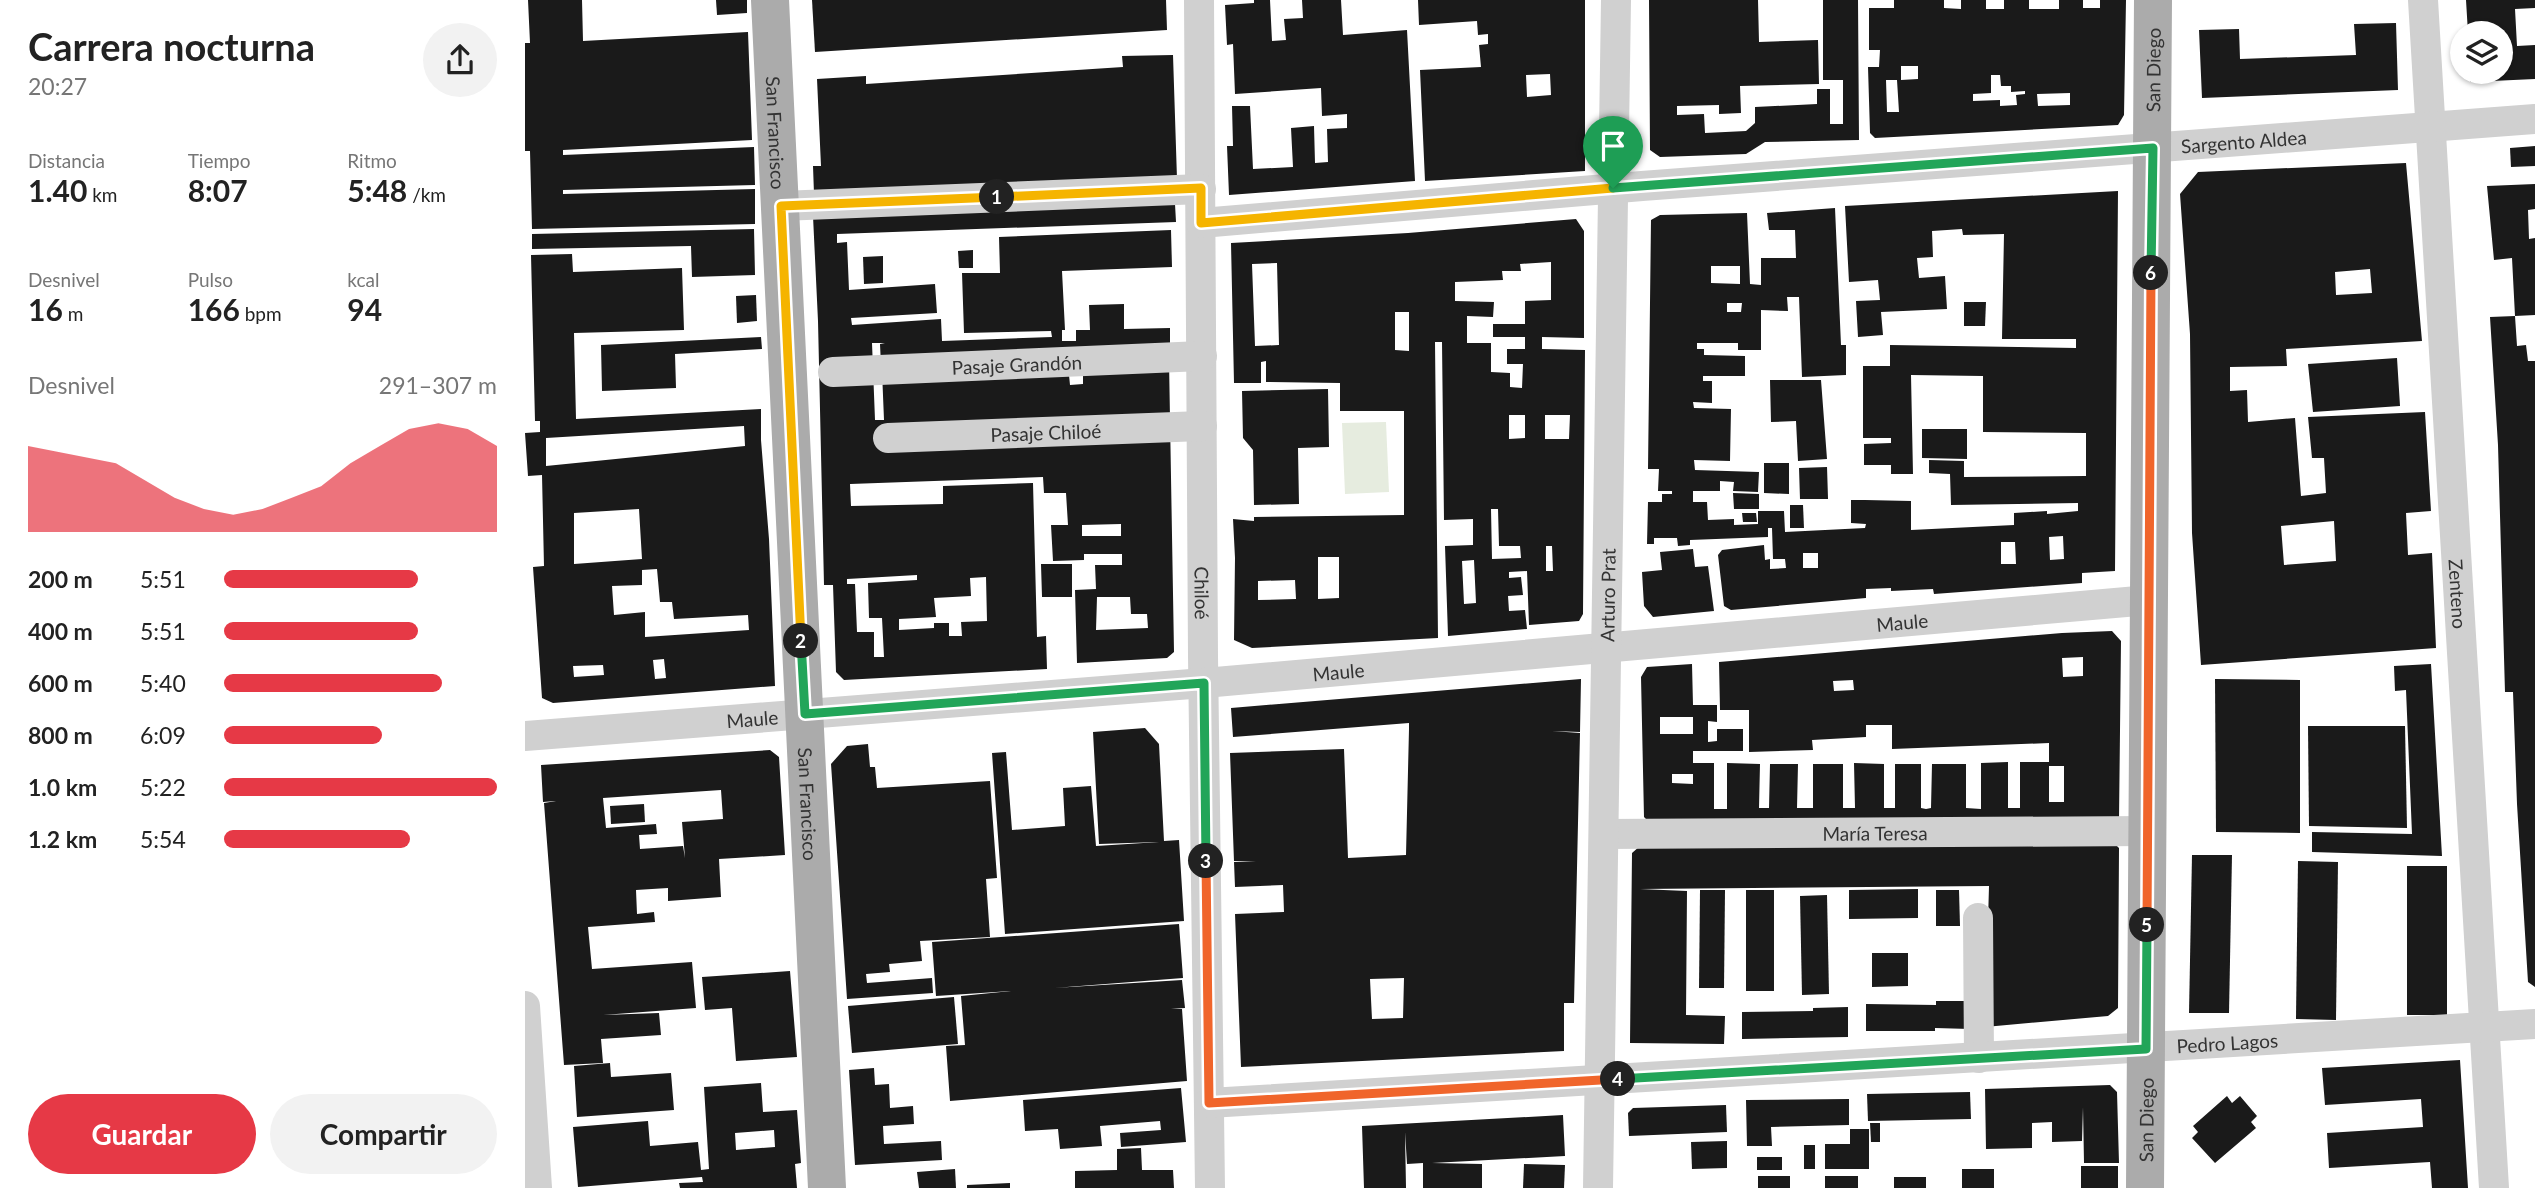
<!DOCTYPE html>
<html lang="es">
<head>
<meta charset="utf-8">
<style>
  body { margin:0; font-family:Lato,sans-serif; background:#f2f2f2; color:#222; height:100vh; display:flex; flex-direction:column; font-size:26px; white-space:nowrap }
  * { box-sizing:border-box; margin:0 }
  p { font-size:23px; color:#767676 }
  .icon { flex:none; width:38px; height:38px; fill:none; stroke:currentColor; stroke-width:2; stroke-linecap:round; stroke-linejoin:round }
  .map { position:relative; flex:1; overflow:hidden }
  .drawer { display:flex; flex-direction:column; background:#fff; width:525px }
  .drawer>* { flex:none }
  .controls { position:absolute; left:1925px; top:21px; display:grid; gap:14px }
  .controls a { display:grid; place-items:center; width:63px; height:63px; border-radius:50%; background:#fff; box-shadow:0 2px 5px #0004; font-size:35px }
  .pin { position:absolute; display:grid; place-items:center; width:60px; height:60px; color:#fff; margin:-72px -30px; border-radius:50% 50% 50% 0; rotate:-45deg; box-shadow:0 0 7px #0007 }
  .pin .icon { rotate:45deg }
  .km { position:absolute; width:35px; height:35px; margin:-18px; border-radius:50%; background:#222; color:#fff; font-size:19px; line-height:35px; text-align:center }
  .round { display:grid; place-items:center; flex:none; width:74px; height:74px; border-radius:37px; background:#f2f2f2 }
  .overview { display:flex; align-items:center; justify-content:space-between; height:119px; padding:0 28px }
  h1 { font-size:38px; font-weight:700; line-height:52px }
  .metrics { display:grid; grid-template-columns:repeat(3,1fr); gap:10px; height:119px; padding:7px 28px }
  .metrics div { display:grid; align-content:center }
  .metrics b { font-size:30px; font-weight:700 }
  .metrics small { font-size:19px; font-weight:400 }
  .metrics p { font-size:19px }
  .chart { height:196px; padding:14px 28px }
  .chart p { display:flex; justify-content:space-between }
  .chart svg { width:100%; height:126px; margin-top:7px; fill:#e63946; opacity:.7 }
  .button { display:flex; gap:14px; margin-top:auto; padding:14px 28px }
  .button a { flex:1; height:80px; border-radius:42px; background:#e63946; color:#fff; font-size:28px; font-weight:700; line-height:80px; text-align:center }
  .button a+a { background:#f2f2f2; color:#222 }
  ul { padding:0 28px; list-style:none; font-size:23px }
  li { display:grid; grid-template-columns:112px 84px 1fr; align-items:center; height:52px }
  li i { height:18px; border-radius:9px; background:#e63946 }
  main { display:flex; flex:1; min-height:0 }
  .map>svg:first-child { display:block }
  .green { fill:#e6ecdf }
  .building { fill:#1a1a1a; fill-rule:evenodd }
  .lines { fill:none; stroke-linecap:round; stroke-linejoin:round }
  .minor { stroke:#d0d0d0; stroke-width:30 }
  .major { stroke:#ababab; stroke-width:38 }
  .split-1-casing { stroke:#fff; stroke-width:14 }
  .split-2-casing { stroke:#fff; stroke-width:14 }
  .split-3-casing { stroke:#fff; stroke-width:14 }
  .split-4-casing { stroke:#fff; stroke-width:14 }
  .split-5-casing { stroke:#fff; stroke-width:14 }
  .split-6-casing { stroke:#fff; stroke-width:14 }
  .split-7-casing { stroke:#fff; stroke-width:14 }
  .split-1 { stroke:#f5b400; stroke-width:9 }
  .split-2 { stroke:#f5b400; stroke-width:9 }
  .split-3 { stroke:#22a559; stroke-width:9 }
  .split-4 { stroke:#f0652b; stroke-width:9 }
  .split-5 { stroke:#22a559; stroke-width:9 }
  .split-6 { stroke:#f0652b; stroke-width:9 }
  .split-7 { stroke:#22a559; stroke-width:9 }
  .labels { text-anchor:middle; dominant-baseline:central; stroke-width:7; stroke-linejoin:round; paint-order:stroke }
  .street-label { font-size:19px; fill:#333; stroke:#fff }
</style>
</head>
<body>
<main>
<section class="drawer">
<div class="overview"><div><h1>Carrera nocturna</h1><p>20:27</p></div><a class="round"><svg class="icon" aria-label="share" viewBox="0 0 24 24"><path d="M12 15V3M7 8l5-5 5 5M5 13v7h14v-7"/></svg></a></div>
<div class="metrics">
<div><p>Distancia</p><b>1.40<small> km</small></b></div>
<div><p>Tiempo</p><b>8:07</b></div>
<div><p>Ritmo</p><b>5:48<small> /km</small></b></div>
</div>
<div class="metrics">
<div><p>Desnivel</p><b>16<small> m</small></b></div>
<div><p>Pulso</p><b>166<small> bpm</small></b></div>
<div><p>kcal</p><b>94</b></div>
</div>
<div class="chart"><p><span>Desnivel</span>291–307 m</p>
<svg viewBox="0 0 160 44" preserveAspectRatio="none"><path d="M0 44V14L10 16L20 18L30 20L40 26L50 32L60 36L70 38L80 36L90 32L100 28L110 20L120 14L130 8L140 6L150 8L160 14V44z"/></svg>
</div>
<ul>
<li><b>200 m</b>5:51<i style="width:71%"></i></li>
<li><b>400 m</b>5:51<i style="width:71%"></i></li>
<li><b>600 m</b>5:40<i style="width:80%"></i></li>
<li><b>800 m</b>6:09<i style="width:58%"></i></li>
<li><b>1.0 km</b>5:22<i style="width:100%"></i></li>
<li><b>1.2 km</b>5:54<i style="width:68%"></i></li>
</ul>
<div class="button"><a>Guardar</a><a>Compartir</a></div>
</section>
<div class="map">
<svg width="2010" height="1188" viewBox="0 0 2010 1188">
  <rect width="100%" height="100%" fill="#fff"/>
  <path class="green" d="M861,422l3,70 -44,2 -3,-71z"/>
  <g class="building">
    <path d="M3,0h54l1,41 165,-9 4,108 -189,10v5l191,-8 1,38 -192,5v4l192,-5v35l-223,5 -2,-78h-5v-108h5z"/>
    <path d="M191,0h31v13l-30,2z"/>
    <path d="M287,0h354l1,30 -352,22z"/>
    <path d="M729,0h16l2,41 14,-1 -2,-21 19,-1 -1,-18h39l2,35 64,-5 8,151 -186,14 -2,-49h6l-1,-40h18l3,63 40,-2 -2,-39 23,-2 1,37 13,-1 -1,-33 20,-1v-14l-25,2 -1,-28 -86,6 -2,-50 -6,1 -2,-40 29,-2z"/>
    <path d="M893,0h167v171l-160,10 -5,-111 61,-3 -2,-22 9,-1v-10l-10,1 -1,-14 -58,4zM1025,74l1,21 -24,2 -1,-22z"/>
    <path d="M1124,0h109l1,42 59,-2 1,44 -79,2 1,27 -22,1v-9l-42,1v9l27,-1 1,19 41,-2 9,-8v-16l62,-3v-15h13v35h13v-44h-20v-80h35l1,140 -94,2 -19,12 -86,3 -10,-7z"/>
    <path d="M1369,0h50v8l17,1v-9h25v9h18v-9h25v9h30v-9h24v8h17v-8h26l-2,115 -6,10 -243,13 -5,-5 -2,-66h11l1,-17h-11v-42h25zM1376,66h17v13l-17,1zM1466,75h9l1,11h10v6l14,-1v3l-9,1 1,10 -17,1v-6l-27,1v-7l18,-1zM1361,80h11l2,32h-12zM1545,93v12l-32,1 -1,-12z"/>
    <path d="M1941,0h69v8l-20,1 2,37 18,-1v34l-65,3v-10h31v-39h-33z"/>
    <path d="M1871,23l2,67 -196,8 -3,-68 40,-1 1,30 116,-4 -2,-31z"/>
    <path d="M648,55l4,124 -363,15 -1,-28h8l-4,-87 49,-3v8l257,-17 -1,-11z"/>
    <path d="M2010,146v20l-24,1 -1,-19z"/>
    <path d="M1881,163l16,178 -136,8 1,17 -57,1v24l17,-1 1,32 47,-4 6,78 25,-3 -2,-35h-12l-4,-41 117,-5 6,99 -25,2 2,42 24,-2 4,95 -235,17 -9,-132 -2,-199 -10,-140 18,-22zM1845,269l2,24 -36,2 -1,-23zM1809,521l2,40 -52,4 -3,-39z"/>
    <path d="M2010,184v25l-7,1 1,29 6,-1v77l-20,1 -3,-58 -18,2 -7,-74z"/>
    <path d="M1593,191l-3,380 -33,2v10l-148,11 -1,-5 -42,2v-3l-25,1v9l-135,12 -7,-4 -6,-51 4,-5 42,-5 1,15 5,-1v10l16,-1 -1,-9h-12l-1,-31h-4v9l-78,3v5l-12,1 -1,-8h-23v6h-7l1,-42h14v-8h10v-3h-14l1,-22h-11l3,-249 9,-5 87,-2 3,71 11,1v-27h35l-1,-28h-26l-2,-17 68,-5 6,137h5v30l-44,2 -3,-80h-12l1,14 -27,-1v40h-23v-7h-41v6h7v6l41,1v20h-42v5h9v22l-19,-1 1,6 37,1 -1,52 -36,-1 1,10 64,2 -1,20 -25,-1 1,-9 -14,-1v10h-27v11h14l1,18 26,-1v6l24,-1v-13h26l1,21 80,-4 1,-4 -15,-1v-23h14l46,1v29l103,-5v-12l33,-2v3l31,-3v-8l-127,2 -1,-31 -21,-1v-13l35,1v16l122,-1v-43l-103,-1v-56l-72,-1 2,99h-22v-9h-27v-21l27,-1v-5h-28v-72h27v-21l186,3v-9h-74l2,-105 -41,1 -1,-6 -30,2 1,26 -16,1 2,20 26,-2 2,33 -66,3 2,23 -25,2 -2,-36 24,-1 -2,-20 -29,2 -4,-76zM1186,266h29v18l-29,-1zM1202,303h15l-1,9h-14zM1538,536l1,23 -14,1 -1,-23zM1476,542h14l1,22h-15zM1278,553h15v15h-15z"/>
    <path d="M650,204l1,18 -339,12v9l10,-1 2,48 86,-6 2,29 -86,5 1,7 89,-6 1,22 110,-4 -1,-6 -87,2 -2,-60h38l-1,-36 172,-7 1,37 -110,4 3,59h-3v11h14v-11h14l-1,-25 35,-1v25l46,-1v27l-289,10 -1,-21 5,-1h-13l3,77h9l-2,-49 287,-11 5,292 -7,6 -90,5 -2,-73 21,-1 -1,-24h27v-11h-38v6l-31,1 -2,-36h17l-2,-32h-22l-1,-16 -193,7 1,22 92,-2v-18l90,-3 4,154 9,-1 1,33 -203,11 -8,-8 -3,-87h-9l-6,-264 -5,-105zM558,374v10l-13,1 -1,-10zM596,524v12h-39v-11zM392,575v5l-49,3 1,35h13l2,39h-10v-25h-17l-2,-48h-8v-5zM461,577l1,44 -26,1 1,14h-13v-13h-15v5l-35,2v-11l37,-2 -2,-19 37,-2 -1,-18zM572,597h33l1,17h16l1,14 -52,2z"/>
    <path d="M1051,219l8,12v107l-42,-1v12l43,1 -2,264 -4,7 -50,4 -2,-54 -18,1v6l12,-1 2,18 -15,1 1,15 16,-1 2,19 -79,7 -3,-90 28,-1v-26l-29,1 -2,-178h-7l3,296 -186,10 -18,-8 1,-82 -2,-39 21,2v-4l150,-2v-104h-64v-28l-74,-1v-21l-5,1v21h-27l-3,-140 177,-10zM1026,262v38l-26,1v23h-32v13h32v12h-18v15h16l-1,24 -12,-1v-14l-19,-1v-29h-24v-27l26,1 1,-15 -39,-1v-19l48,-2 -1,-9h19l-1,-7zM752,263l2,82 -24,1 -3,-82zM870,312h14v39l-14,-1zM984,415h16v23l-16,1zM1020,415h25l-1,24h-24zM966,509h7l1,37h21l1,12 -29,1zM1021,546h6l1,25h-7zM793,557h21v41l-21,1zM949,560l2,43 -12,1 -2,-43zM770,580l1,19 -38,1v-19z"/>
    <path d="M229,229l1,46 -63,2 -1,-31 -159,3v-15z"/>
    <path d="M448,250v18h-14l-1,-17z"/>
    <path d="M47,254l1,18 109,-4 2,62 -110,3 2,86 185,-10v31l8,99 6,147 -222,17 -11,-5 -9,-131 11,-1 -2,-91 -14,1 -3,-43 15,-1v-11h-5l-4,-166zM219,426l1,20 -199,20v-28zM114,509l3,50 -68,5v-51zM132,569l3,33h12l2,17 74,-4 1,15 -104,7v-25l-31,3 -2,-29 30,-1v-15zM139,659l2,19 -11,1 -2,-19zM78,665l1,10 -30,2 -1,-11z"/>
    <path d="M358,256v27l-19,1 -1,-27z"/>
    <path d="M231,295l1,26 -20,2 -1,-27z"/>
    <path d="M1439,302h22l-1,24h-21z"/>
    <path d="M1990,316l2,30 9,-1 2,16h7v626l-7,-5 -11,-178 -4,-112h-8l-7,-247 -8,-128z"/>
    <path d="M236,337l1,12 -87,5 1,34 -74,3 -1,-46z"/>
    <path d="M1872,358l3,48 -87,6 -5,-48z"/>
    <path d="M1245,380h51l6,79 -29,2 -2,-40 -25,1z"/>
    <path d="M803,389l1,58 -31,1 1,56 -45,1 -1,-55 -10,-12 -1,-47z"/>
    <path d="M1397,429h45v30l-45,-1z"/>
    <path d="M1239,463h25v31l-25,-1z"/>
    <path d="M1302,467l1,32h-28l-1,-31z"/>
    <path d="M1208,493l26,1v15h-25z"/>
    <path d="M1265,505h13l1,23h-14z"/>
    <path d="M1217,513h14l1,9h-14z"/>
    <path d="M1168,549l2,18 13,-1 6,45 -61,6 -9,-11 -2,-34 20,-2 -2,-18z"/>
    <path d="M516,564h31v33h-30z"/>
    <path d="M1587,631l9,10 -2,179h-472l-3,-3 -3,-140 6,-10 45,-3 1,41h24v17l-9,-1v21l9,-1v-12h26v22h-50v12h21v46h13v-46l33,1 -1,44h10l1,-44h28l-1,44h16v-44h30v44h12l-1,-45 30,1v44h11v-44h26v44l5,1 5,-1 1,-44h34v44l15,1v-46l27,-1v46h12v-46h29v-19l-157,6v-24h-26v12l-54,3 1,10 -64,2v-42h-29l-1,-48 343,-29zM1558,657v19l-20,1 -1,-19zM1328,680l1,10 -20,1 -1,-10zM1135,717h33v17h-33zM1524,766h15v36h-15zM1147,774h21v10l-21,-1z"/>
    <path d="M1906,664l11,192 -130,-4v-20l100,2 -6,-144 -11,1 -1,-25z"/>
    <path d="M1056,679l-1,53 -28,-1 28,2 -6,270h-10v48l-323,16 -6,-153 49,-2 -1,-27 -48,2 -1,-25h22l-22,-1 -4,-108 114,-4 4,109 58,-3 3,-126v-6l-176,14 -2,-29zM879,978l-1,40 -31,1 -2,-40z"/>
    <path d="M1690,679l85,1v153l-84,-1z"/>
    <path d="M1783,726h97l2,102 -98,-2z"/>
    <path d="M620,728l14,16 5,97 15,-1 5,81 -179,13 -13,-181 14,-1 6,78 53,-4 -2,-38 28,-2 5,60 63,-4 -60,2 -6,-112z"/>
    <path d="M343,744l2,23h5l2,21 113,-7 7,97 -11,1 4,58 -70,4 2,20 -33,3 1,8 -24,2 1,9 65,-5 1,15 -86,6 -16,-235 16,-18z"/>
    <path d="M245,750l9,7 6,98 -66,4 2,38 -53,4v-13l-32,2 1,24 17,-2 1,10 -67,5 4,42 100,-7 4,46 -93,7 56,-2 2,22 -60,4 2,24 -39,2 -20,-262 12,-2 -13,1 -2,-37zM196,790l2,29 -41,3 3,36 -2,-12 -43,3 -1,-14 18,-1 -1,-10 -50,4 -3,-30z"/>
    <path d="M119,804l1,18 -34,2 -1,-18z"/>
    <path d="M1587,841l7,7 -1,160 -10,8 -123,11 4,-141 -349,3 47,2 -1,124 39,1 -1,28 -94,-1 2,-190 8,-7z"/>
    <path d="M1667,855h40l-3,158h-40z"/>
    <path d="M1773,861l40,1 -2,158 -40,-1z"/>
    <rect x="1882" y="866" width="40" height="149"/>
    <path d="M1393,889v29l-69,1v-29z"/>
    <path d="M1175,890h25l-1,98h-25z"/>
    <rect x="1221" y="890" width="28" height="101"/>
    <path d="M1411,890h23l1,36h-24z"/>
    <path d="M1302,895l2,99 -27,1 -2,-99z"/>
    <path d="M654,924l4,54 -129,10 128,-8 3,28 -14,1h11l5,72 -237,20 -4,-55 19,-1 -4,-49 50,-5 -75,5 -4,-54z"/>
    <path d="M1347,953h36v33l-36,1z"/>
    <path d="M265,971l7,86 -61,4 -4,-53 -27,2 -3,-33z"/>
    <path d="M429,997l4,47 -106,9 -4,-47z"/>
    <path d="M1411,1001h34v28l-35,-1v3h-69v-27l70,1z"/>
    <path d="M1323,1007v30l-106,2v-27l71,-1v-3z"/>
    <path d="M1935,1060l8,128h-36l-2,-26 -101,6 -2,-35 96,-6 -2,-28 -96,6 -3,-37z"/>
    <path d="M85,1063l1,14 60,-4 3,37 -97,7 -3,-51z"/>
    <path d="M349,1068l1,17 14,-1 1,24 23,-2 1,18 -31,2 1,18 57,-3 1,19 -87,5 -6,-95z"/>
    <path d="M236,1083l2,29 34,-2 4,53 -6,1 2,24h-117l-1,-5 24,-1 -1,-5 -124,10 -5,-60 75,-6 2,25 48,-4 3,28 8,-1 -5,-82zM249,1130l1,17 -39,3 -1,-17z"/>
    <path d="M1585,1085l7,7 2,71h-35l-1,-56 -1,34 -30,1v-20l-20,1v25l-46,1 -1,-60z"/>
    <path d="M656,1088l5,54 -65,5 -1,-14 41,-3 -1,-9 -60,5 2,20 -42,3 -2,-20 -33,2 -2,-31z"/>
    <path d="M1445,1092l1,27 -103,2 -1,-27z"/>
    <path d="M1702,1096l5,7 8,-7 17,20 -6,6 5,6 -41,35 -23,-25 6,-6 -5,-6z"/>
    <path d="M1324,1099v26l-78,2 1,19h-25l-1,-46z"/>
    <path d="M1201,1105l1,27 -98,4 -1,-23 5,-5z"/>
    <path d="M1038,1115l2,41 -133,7 50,1v24h-59v-25l-16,1 -2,-32 1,56h-42l-2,-62z"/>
    <path d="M1345,1123h10v19h-9z"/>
    <path d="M1325,1129h19v40h-44v-25h25z"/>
    <path d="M1202,1141v27l-35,1 -1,-27z"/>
    <rect x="1279" y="1145" width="11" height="24"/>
    <path d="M616,1148l1,22h31l1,18h-99v-17l42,-1v-21z"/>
    <rect x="1232" y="1157" width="25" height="13"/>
    <path d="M999,1164l41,1 -1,23h-41z"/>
    <rect x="1556" y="1166" width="37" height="22"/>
    <path d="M430,1169l1,19h-37l-2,-16z"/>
    <rect x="1437" y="1169" width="32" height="19"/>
    <rect x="1233" y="1176" width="32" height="12"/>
    <rect x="1300" y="1176" width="33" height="12"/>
    <rect x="1369" y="1177" width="32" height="11"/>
    <path d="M485,1183v5h-43v-3z"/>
  </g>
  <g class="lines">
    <g class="minor">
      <path id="s1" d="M674,0l4,656 7,532"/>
      <path id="s2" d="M1898,0l71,1188"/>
      <path d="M256,206l420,-17"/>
      <path id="s3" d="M676,223l441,-37 893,-67"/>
      <path id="s4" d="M308,372l369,-16"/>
      <path id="s5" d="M363,438l314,-12"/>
      <path id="s6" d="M0,736l679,-53 945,-83"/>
      <path id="s7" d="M1079,834l543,-3"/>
      <path d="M1453,918l1,140"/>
      <path d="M0,1006l12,182"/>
      <path id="s8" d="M684,1103l1326,-79"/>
      <path id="s9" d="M1073,1188l18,-1188"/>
    </g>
    <g class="major">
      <path id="s10" d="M245,0l57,1188"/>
      <path id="s11" d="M1620,1188l8,-1188"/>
    </g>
  </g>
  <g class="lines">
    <defs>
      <path id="split-1" d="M472,197l204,-9v35l412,-35"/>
      <path id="split-2" d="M276,641l-20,-435 216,-9"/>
      <path id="split-3" d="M276,641l4,73 399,-31 2,178"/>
      <path id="split-4" d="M681,861l3,242 409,-24"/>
      <path id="split-5" d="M1093,1079l528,-30 1,-124"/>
      <path id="split-6" d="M1622,925l4,-652"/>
      <path id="split-7" d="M1088,188l540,-40 -2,125"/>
    </defs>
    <use href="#split-1" class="split-1-casing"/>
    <use href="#split-2" class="split-2-casing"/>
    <use href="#split-3" class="split-3-casing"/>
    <use href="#split-4" class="split-4-casing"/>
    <use href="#split-5" class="split-5-casing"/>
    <use href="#split-6" class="split-6-casing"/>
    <use href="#split-7" class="split-7-casing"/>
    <use href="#split-1" class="split-1"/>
    <use href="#split-2" class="split-2"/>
    <use href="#split-3" class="split-3"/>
    <use href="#split-4" class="split-4"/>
    <use href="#split-5" class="split-5"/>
    <use href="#split-6" class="split-6"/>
    <use href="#split-7" class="split-7"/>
  </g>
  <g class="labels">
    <g class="street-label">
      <text stroke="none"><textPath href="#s11" startOffset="1118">San Diego</textPath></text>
      <text stroke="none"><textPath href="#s10" startOffset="133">San Francisco</textPath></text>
      <text stroke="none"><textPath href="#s3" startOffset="1046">Sargento Aldea</textPath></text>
      <text stroke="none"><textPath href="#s4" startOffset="184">Pasaje Grandón</textPath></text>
      <text stroke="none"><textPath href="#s5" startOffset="158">Pasaje Chiloé</textPath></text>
      <text stroke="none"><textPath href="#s1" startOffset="593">Chiloé</textPath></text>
      <text stroke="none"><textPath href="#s9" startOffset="593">Arturo Prat</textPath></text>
      <text stroke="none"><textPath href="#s2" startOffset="595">Zenteno</textPath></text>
      <text stroke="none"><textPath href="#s6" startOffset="1382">Maule</textPath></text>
      <text stroke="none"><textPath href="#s6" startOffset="816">Maule</textPath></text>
      <text stroke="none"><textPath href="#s6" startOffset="228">Maule</textPath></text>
      <text stroke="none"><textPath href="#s10" startOffset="805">San Francisco</textPath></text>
      <text stroke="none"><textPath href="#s7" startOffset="271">María Teresa</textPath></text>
      <text stroke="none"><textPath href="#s8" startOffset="1020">Pedro Lagos</textPath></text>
      <text stroke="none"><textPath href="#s11" startOffset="68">San Diego</textPath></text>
    </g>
  </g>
</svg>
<div class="controls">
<a><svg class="icon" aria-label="layers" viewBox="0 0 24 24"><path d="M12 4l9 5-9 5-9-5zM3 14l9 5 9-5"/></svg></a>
</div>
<div class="pin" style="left:1088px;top:188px;background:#1e9e55"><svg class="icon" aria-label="arrive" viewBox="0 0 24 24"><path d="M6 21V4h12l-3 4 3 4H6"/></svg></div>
<b class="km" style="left:472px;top:197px">1</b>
<b class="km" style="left:276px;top:641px">2</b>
<b class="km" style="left:681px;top:861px">3</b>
<b class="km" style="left:1093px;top:1079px">4</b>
<b class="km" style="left:1622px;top:925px">5</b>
<b class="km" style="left:1626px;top:273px">6</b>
</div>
</main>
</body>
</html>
